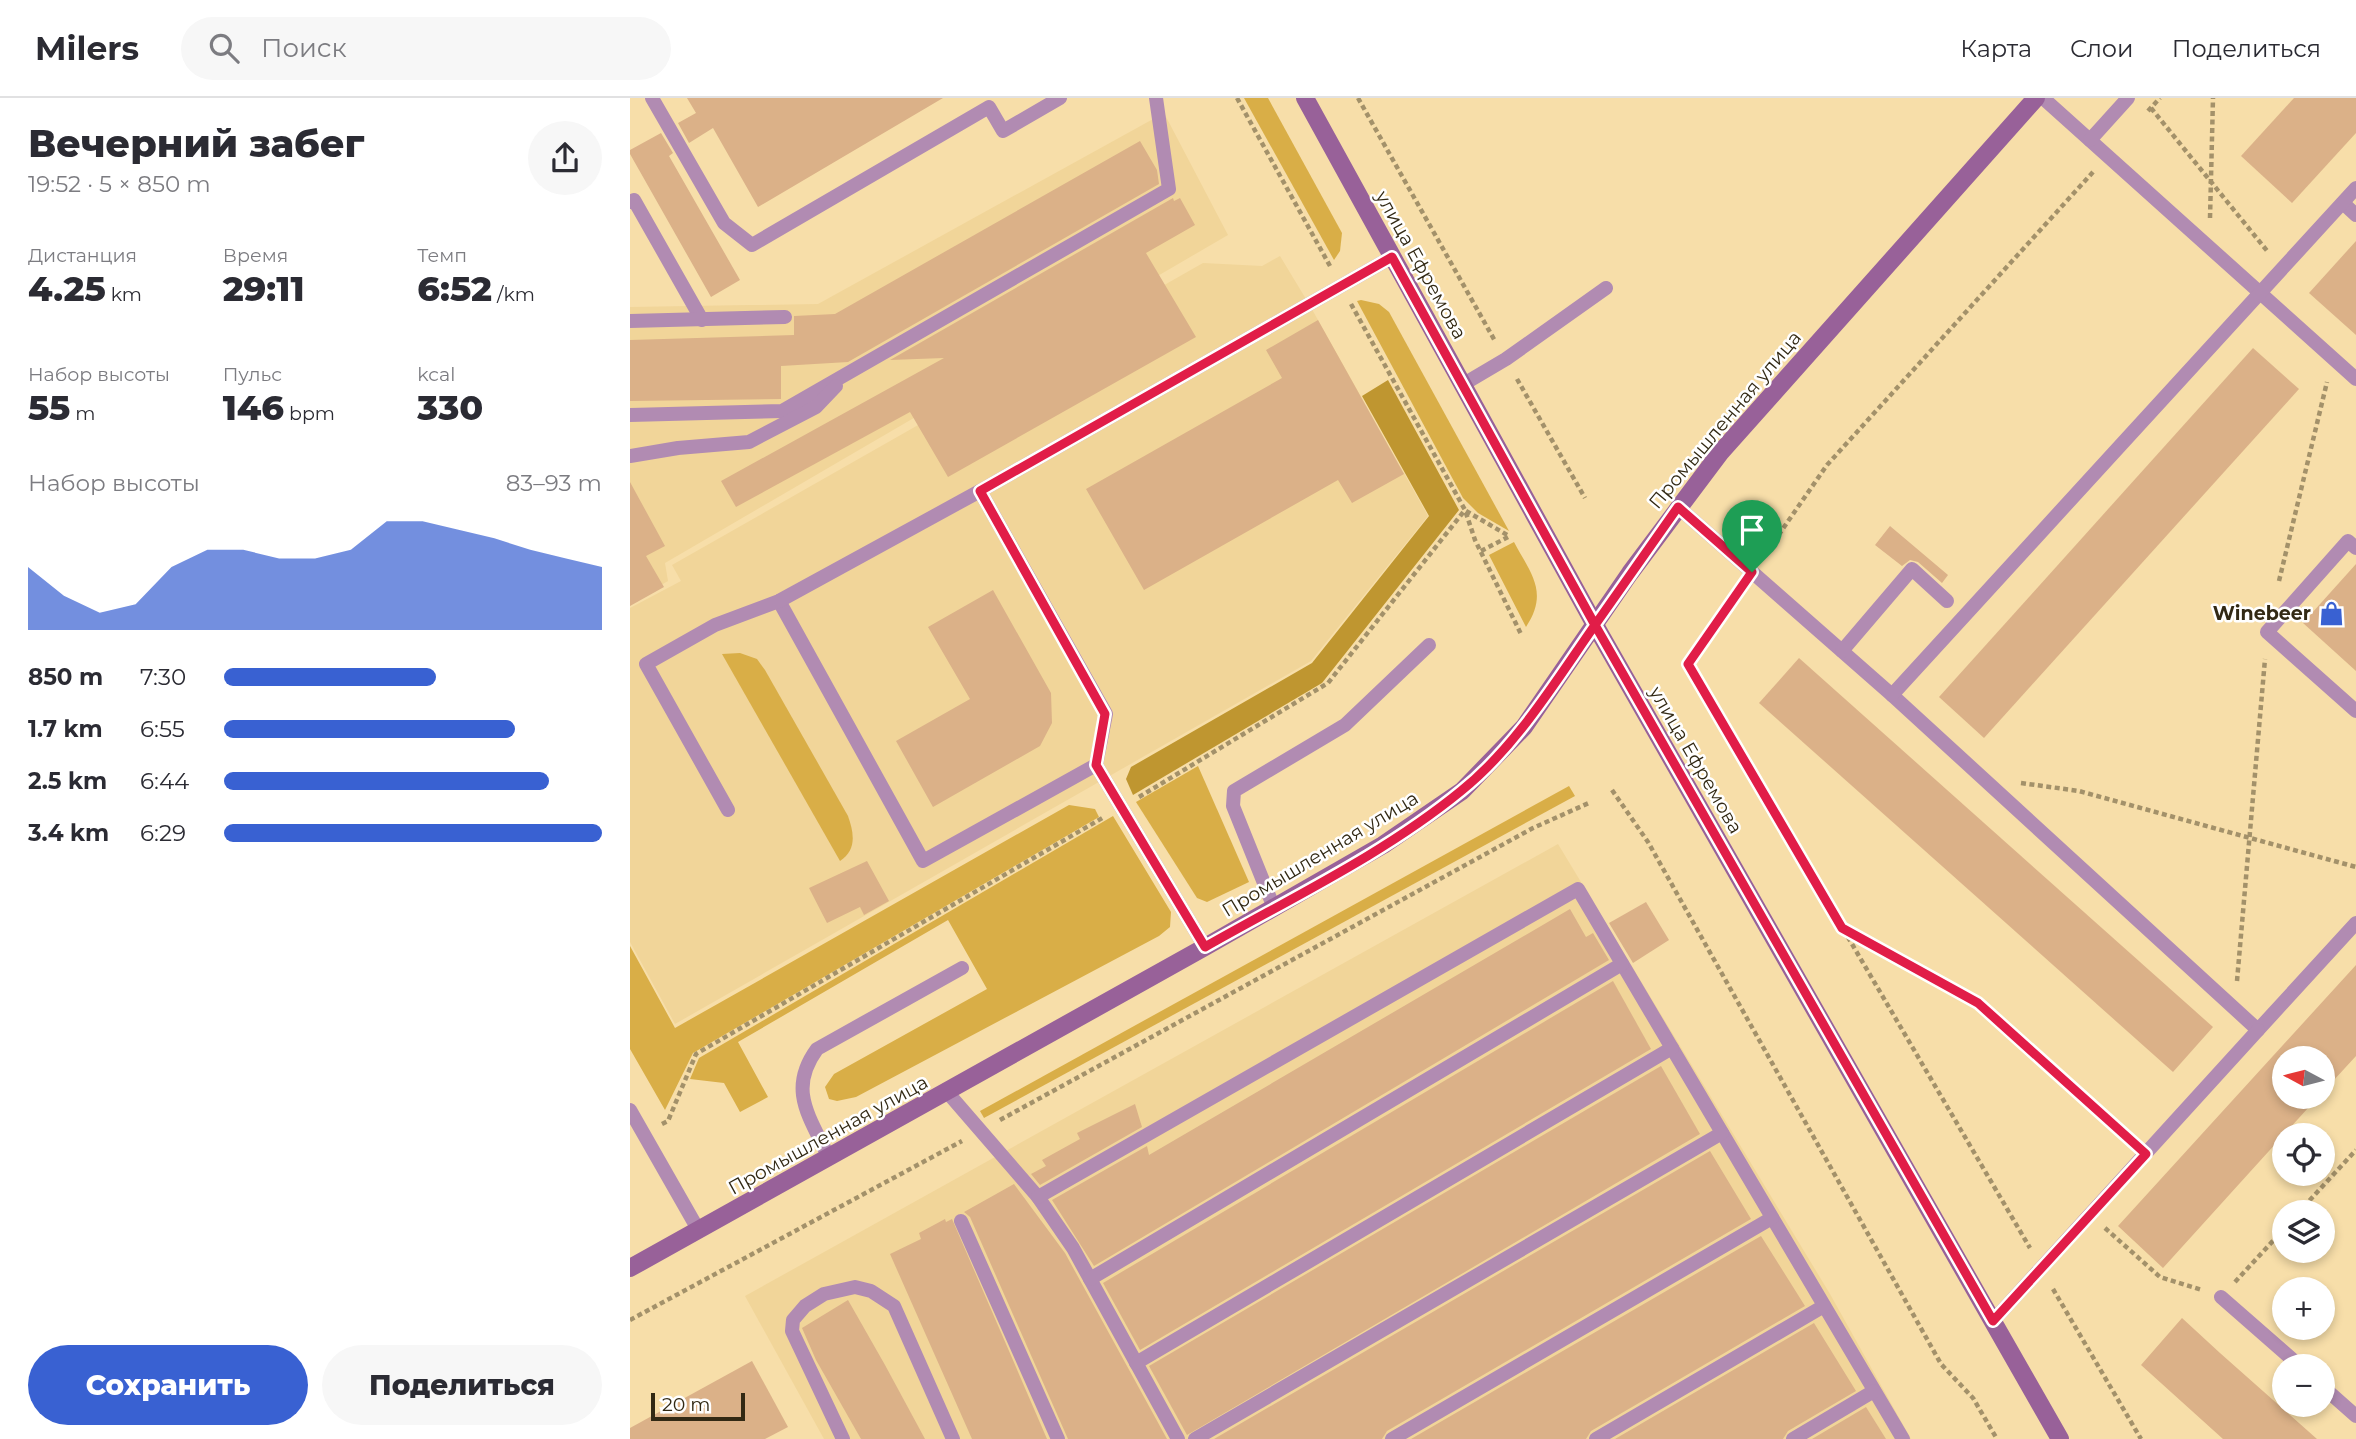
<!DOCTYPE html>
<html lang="ru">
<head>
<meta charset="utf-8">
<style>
  body { margin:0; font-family:Montserrat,sans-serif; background:#f7f7f7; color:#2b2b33; height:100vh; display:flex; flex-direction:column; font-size:26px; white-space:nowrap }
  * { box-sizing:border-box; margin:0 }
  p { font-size:23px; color:#7c7c81 }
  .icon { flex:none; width:38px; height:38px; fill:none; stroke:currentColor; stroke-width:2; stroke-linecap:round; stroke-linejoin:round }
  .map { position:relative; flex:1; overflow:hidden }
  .side { display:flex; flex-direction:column; background:#fff; width:630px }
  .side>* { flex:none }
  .needle { width:46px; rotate:277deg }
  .fabs { position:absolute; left:1642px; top:948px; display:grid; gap:14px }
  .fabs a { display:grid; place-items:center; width:63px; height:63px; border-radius:50%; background:#fff; box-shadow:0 4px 10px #0003; font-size:35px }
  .scale { position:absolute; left:21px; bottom:18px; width:94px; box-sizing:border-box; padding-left:7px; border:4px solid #322914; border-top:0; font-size:19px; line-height:24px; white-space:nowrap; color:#322914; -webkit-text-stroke:5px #fff; paint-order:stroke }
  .pin { position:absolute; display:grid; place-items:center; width:60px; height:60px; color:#fff; margin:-72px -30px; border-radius:50% 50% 50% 0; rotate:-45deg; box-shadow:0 0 7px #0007 }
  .pin .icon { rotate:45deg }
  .round { display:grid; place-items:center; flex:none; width:74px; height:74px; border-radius:37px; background:#f7f7f7 }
  .overview { display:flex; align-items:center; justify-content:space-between; height:119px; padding:0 28px }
  h1 { font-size:38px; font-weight:800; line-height:52px }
  .figures { display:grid; grid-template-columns:repeat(3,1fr); gap:10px; height:119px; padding:7px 28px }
  .figures div { display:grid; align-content:center }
  .figures b { font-size:35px; font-weight:800 }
  .figures small { font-size:19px; font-weight:400 }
  .figures p { font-size:19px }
  .chart { height:196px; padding:14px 28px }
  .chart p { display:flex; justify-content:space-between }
  .chart svg { width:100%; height:126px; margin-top:7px; fill:#3961d2; opacity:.7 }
  .primary-button { display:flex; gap:14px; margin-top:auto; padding:14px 28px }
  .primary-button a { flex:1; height:80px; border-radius:42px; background:#3961d2; color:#fff; font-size:28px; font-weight:800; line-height:80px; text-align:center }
  .primary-button a+a { background:#f7f7f7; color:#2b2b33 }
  ul { padding:0 28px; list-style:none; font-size:23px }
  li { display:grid; grid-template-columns:112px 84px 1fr; align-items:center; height:52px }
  li i { height:18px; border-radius:9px; background:#3961d2 }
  header { display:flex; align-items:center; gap:42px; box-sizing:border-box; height:98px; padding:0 35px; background:#fff; border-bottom:2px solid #e1e1e2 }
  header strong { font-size:33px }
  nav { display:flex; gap:38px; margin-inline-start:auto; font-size:24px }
  .search { width:490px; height:63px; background:#f7f7f7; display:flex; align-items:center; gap:18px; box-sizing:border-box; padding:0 24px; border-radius:38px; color:#7c7c81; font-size:26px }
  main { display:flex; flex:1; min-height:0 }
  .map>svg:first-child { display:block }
  .built { fill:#f1d599 }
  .green { fill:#d9ae47 }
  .forest { fill:#bf9630 }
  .building { fill:#dbb188 }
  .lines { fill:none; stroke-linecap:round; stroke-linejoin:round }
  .path { stroke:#a3916a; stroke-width:4.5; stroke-dasharray:5 3.5; stroke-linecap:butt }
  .lane { stroke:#b18bb2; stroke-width:14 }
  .secondary { stroke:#986199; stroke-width:18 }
  .route-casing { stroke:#fff; stroke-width:14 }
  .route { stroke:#e11d48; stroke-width:9 }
  .labels { text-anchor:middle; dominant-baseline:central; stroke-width:5; stroke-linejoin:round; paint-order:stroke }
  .street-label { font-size:19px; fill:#322914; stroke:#fff }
  .poi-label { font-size:19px; font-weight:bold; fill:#322914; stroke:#fff; text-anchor:end }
</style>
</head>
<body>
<header>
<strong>Milers</strong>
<div class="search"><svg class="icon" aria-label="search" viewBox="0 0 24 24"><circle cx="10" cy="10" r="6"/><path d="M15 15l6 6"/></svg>Поиск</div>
<nav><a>Карта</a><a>Слои</a><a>Поделиться</a></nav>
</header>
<main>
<section class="side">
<div class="overview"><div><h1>Вечерний забег</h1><p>19:52 · 5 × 850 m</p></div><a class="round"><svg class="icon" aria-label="share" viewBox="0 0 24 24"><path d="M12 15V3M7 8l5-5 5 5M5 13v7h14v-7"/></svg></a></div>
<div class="figures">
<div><p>Дистанция</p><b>4.25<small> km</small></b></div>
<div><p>Время</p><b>29:11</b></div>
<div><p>Темп</p><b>6:52<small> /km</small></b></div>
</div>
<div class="figures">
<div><p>Набор высоты</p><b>55<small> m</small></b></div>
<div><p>Пульс</p><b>146<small> bpm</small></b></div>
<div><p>kcal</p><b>330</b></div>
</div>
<div class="chart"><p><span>Набор высоты</span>83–93 m</p>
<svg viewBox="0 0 160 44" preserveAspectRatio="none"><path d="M0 44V22L10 32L20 38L30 35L40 22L50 16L60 16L70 19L80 19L90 16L100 6L110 6L120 9L130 12L140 16L150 19L160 22V44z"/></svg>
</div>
<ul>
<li><b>850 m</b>7:30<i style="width:56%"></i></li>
<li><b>1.7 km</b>6:55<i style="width:77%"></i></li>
<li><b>2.5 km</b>6:44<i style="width:86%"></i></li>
<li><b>3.4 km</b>6:29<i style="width:100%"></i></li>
</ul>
<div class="primary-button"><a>Сохранить</a><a>Поделиться</a></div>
</section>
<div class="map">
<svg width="1726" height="1341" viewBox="0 0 1726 1341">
  <rect width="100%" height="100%" fill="#f7dea9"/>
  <g class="built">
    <path d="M534,15l64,122 -563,328 3,18 -38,22v-296l188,-3z"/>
    <path d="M650,158l29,48 119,212 -117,145 -636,363 -45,-82v-334l51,-27 -9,-16 531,-302 59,3z"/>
    <path d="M928,746l272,450 81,145h-1087l-79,-143z"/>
  </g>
  <g class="green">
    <path d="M614,0h24l74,135 -2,18 -6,9z"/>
    <path d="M731,202l18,4 10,8 120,219 -31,-18 -15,-15 -106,-197z"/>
    <path d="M884,444c17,32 35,50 12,85l-37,-72z"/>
    <path d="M110,555l17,6 8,11 83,146c6,17 9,34 -8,45l-118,-207z"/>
    <path d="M568,668l51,116 -42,20 -10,-4 -61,-96z"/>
    <path d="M939,688l6,10 -591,322 -4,-7z"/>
    <path d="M439,707l26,4 4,8 -406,236 -28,57 -35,-61v-103l45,82z"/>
    <path d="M483,718l58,96 -1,15 -11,9 -303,161 -19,4 -8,-2 -4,-12 9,-13 153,-85 -39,-69 -210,122 30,55 -28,15 -16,-29 -34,-4 9,-21z"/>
  </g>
  <path class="forest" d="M758,282l71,130 -137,173 -189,112 -7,-16 5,-12 181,-104 117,-147 -67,-120z"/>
  <g class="building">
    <path d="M57,0h256l-185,109 -45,-79 -24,15 -11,-20 18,-10z"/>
    <path d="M1664,0h62v35l-64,70 -51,-47z"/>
    <path d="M31,35l12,20 -4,3 71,124 -29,17 -81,-143v-4z"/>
    <path d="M510,43l17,29 2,14 -311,178 -67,4v33l-151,2v-61l164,-5v-19l41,-2z"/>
    <path d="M543,100l1,3 6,-3 15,27 -49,28 50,84 -248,140 -38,-65 -174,95 -15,-26 223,-123 -54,2z"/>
    <path d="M1726,143v94l-47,-42z"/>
    <path d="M688,222l86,154 -52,29 -14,-23 -194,110 -58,-101 196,-111 -16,-28z"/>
    <path d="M1623,250l46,41 -315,349 -45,-41z"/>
    <path d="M0,384l35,64 -19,10 18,31 -34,19z"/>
    <path d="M1260,428l58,49 -6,8 -24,-21 -8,-2 -8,6 -27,-21z"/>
    <path d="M1726,466v107l-53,-48z"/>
    <path d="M363,492l58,103 1,30 -12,23 -107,61 -37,-66 74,-42 -42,-72z"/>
    <path d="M1169,560l414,369 -40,45 -414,-369z"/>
    <path d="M237,763l22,40 -25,14 -4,-8 -33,16 -18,-35z"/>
    <path d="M1016,804l23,38 -36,23 -24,-40z"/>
    <path d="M940,811l16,28 7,-4 16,27 -515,306 -42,-66 95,-54 2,9z"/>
    <path d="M1726,867v91l-34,37v-34h-38v38h34l-155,171 -45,-42z"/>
    <path d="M983,883l38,68 -511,301 -37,-67z"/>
    <path d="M1031,968l39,68 -513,301 -38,-69z"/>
    <path d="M505,1006l7,23 -102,58 -9,-11 15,-8 -4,-6 38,-21 -3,-6z"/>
    <path d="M1080,1053l41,68 -364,212 -5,8h-168z"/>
    <path d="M384,1086l51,69 102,186h-99l-98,-222 -6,-5z"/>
    <path d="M315,1121l1,3 6,-3 95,220h-75l-82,-185 31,-15 -2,-6z"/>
    <path d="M1131,1138l44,70 -214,125 -5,8h-175z"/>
    <path d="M218,1202l37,65 40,74h-64l-45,-79 -14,-32z"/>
    <path d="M1552,1220l38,35 97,86h-94l-82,-74z"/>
    <path d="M1184,1225l42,68 -68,40 -5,8h-168z"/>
    <path d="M122,1263l36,66 -23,12h-135v-11z"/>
    <path d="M1236,1309l20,32h-74z"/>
  </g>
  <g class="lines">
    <g class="path">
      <path d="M607,0l93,168"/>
      <path d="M728,0l137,243"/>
      <path d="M1521,10l117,144"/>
      <path d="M1518,13l12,-13"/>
      <path d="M1580,120l3,-120"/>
      <path d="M721,206l114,206 10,30 46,94"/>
      <path d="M887,281l68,119"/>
      <path d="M836,413l43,25"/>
      <path d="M851,453l27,-14"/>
      <path d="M1134,458l63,-91 266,-293"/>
      <path d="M1649,483l48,-199"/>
      <path d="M1111,491l-53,75 342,584"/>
      <path d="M1391,685l58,8 277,76"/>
      <path d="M982,692l36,52 293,522 32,34 24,41"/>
      <path d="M509,699l189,-114 137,-173"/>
      <path d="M1215,831l133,74 151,136"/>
      <path d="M1607,883l28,-322"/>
      <path d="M370,1022l533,-292 58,-26"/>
      <path d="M32,1026l6,-3 28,-67 408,-237"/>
      <path d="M1668,1115l58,-63"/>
      <path d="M1475,1130l55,49 42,13"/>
      <path d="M1605,1184l49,-53"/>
      <path d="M1423,1191l88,150"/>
      <path d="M0,1222l332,-179"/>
    </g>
    <g class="lane">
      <path d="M22,0l72,125 28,22 237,-138 14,24 57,-33"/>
      <path d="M1413,0l313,281"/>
      <path d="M1460,42l38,-42"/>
      <path d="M0,104l4,-2 68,120"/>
      <path d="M1713,105l13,12"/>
      <path d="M0,223l155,-4"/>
      <path d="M832,287l44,-26 100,-71"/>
      <path d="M0,317l152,-4 387,-222 -13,-91"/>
      <path d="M0,358l48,-8 71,-6 67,-35 20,-21"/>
      <path d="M350,393l412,-234"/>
      <path d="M1048,409l214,188 366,335 98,-107"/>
      <path d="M1726,450l-8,-7 -81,91 89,79"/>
      <path d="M149,503l144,260 173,-96"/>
      <path d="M1212,553l70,-82 35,32"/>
      <path d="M1262,597l464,-507"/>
      <path d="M98,712l-82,-146 69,-39 64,-24 201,-110 126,223 -10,51 109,182"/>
      <path d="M644,810l-41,-102 1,-15 111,-66 84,-80"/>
      <path d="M318,995l90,104 35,51 105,191"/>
      <path d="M0,1012l69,121"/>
      <path d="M199,1060c-19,-41 -42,-68 -12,-109l145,-81"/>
      <path d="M408,1099l540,-308 325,550"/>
      <path d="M331,1123l97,218"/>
      <path d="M460,1181l532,-315"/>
      <path d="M1591,1199l80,70"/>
      <path d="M1363,1223l265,-291"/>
      <path d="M506,1265l536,-315"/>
      <path d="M1692,1288l34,30"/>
      <path d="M213,1341l-51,-108 1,-11 12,-14 19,-12 31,-7 16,4 23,15 59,133"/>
      <path d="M565,1341l527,-306"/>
      <path d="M762,1341l380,-221"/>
      <path d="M966,1341l228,-133"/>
      <path d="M1163,1341l81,-48"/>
    </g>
    <g class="secondary">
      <path d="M675,0l290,527 465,814"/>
      <path d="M0,1170l575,-321 178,-102 79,-54 62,-64 106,-154 90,-120 316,-355"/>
    </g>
  </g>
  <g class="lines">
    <defs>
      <path id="route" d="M1122,474l-74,-65 -83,118 -203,-368 -412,234 125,223 -9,51 109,182c86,-49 179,-93 256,-156 55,-44 94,-109 134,-166l398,696 153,-167 -168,-151 -136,-75 -154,-264 64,-92"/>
    </defs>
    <use href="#route" class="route-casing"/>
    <use href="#route" class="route"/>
  </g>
  <defs>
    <symbol id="shop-bare" viewBox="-9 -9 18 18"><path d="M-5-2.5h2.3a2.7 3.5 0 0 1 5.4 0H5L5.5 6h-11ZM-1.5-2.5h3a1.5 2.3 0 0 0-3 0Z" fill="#3961d2" stroke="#fff" stroke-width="2.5" paint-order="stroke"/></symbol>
  </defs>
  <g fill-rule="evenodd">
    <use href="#shop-bare" x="1684" y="498" width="35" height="35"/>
  </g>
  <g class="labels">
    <g class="street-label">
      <text transform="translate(791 167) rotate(61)">улица Ефремова</text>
      <text transform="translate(1095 322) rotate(-50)">Промышленная улица</text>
      <text transform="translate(1066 662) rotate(60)">улица Ефремова</text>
      <text transform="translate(690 756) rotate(-31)">Промышленная улица</text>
      <text transform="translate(198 1037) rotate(-29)">Промышленная улица</text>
    </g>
    <g class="poi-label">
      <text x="1681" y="515">Winebeer</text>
    </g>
  </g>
</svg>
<div class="fabs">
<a><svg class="needle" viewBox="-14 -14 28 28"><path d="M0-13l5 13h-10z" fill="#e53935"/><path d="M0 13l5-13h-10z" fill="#7c7c81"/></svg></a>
<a><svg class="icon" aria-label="locate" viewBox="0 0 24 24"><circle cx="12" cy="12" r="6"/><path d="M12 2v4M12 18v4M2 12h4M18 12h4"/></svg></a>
<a><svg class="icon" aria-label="layers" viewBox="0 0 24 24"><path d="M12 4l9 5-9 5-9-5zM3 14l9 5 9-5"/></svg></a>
<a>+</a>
<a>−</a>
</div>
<div class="scale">20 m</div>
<div class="pin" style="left:1122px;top:474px;background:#1e9e55"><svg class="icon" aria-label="arrive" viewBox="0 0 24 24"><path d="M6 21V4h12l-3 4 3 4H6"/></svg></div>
</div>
</main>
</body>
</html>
